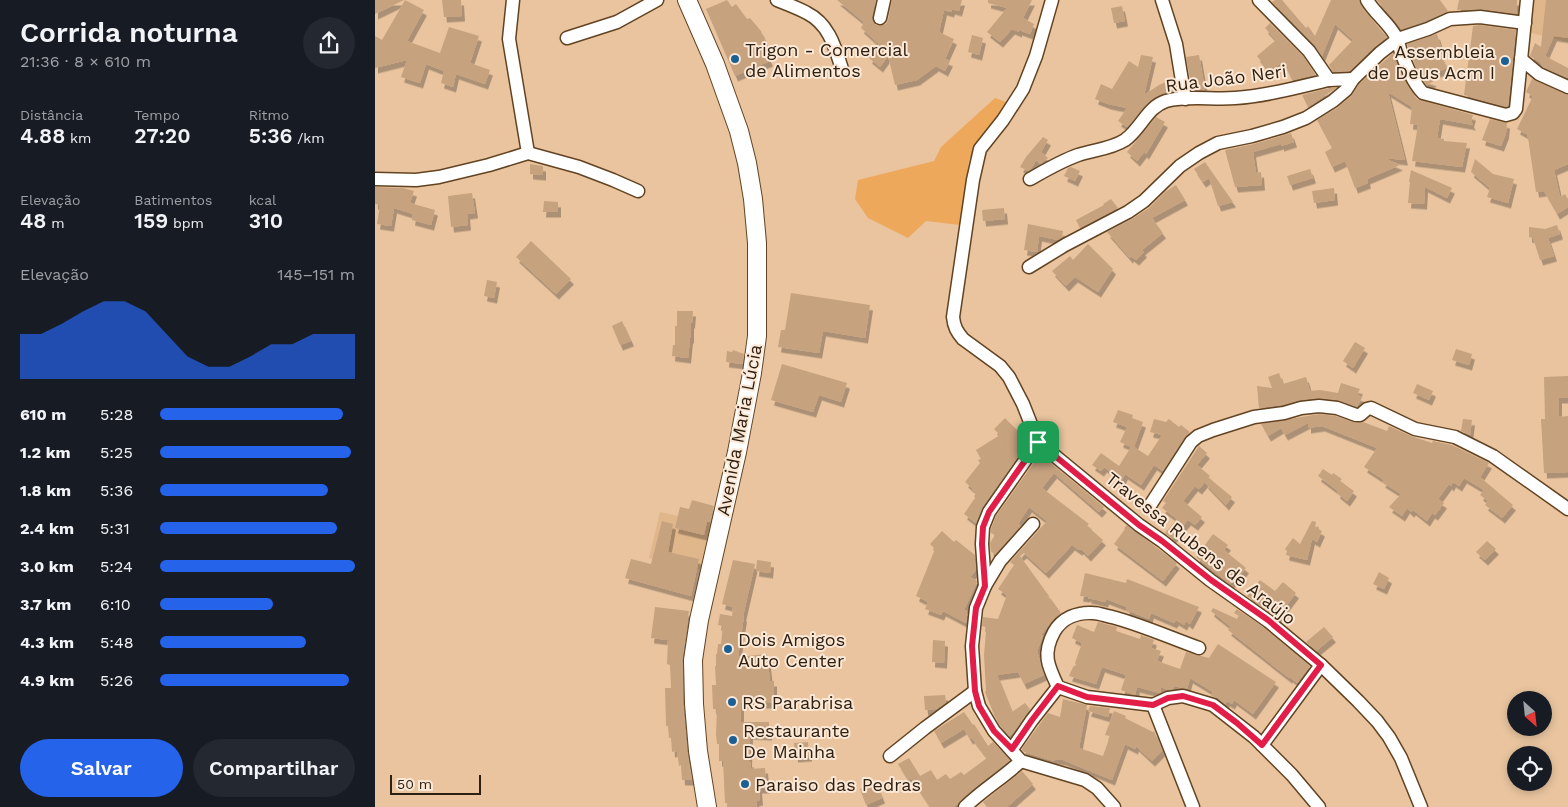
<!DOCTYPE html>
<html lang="pt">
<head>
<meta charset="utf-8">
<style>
  body { margin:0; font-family:"Work Sans",sans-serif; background:#242831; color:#f1f3f6; height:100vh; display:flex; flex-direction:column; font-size:19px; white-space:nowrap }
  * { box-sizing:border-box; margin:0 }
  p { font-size:16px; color:#9ea1a6 }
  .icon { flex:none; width:28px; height:28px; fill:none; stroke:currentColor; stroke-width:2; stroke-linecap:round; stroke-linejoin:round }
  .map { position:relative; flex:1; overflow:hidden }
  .details { display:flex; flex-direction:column; background:#171b24; width:375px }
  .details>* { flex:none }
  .needle { width:32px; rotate:153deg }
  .buttons { position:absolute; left:1132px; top:691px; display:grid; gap:10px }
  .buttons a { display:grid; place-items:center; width:45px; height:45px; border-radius:50%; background:#171b24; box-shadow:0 2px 8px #0003; font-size:25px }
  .scale { position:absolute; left:15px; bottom:12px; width:91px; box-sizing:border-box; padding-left:5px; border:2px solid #2e2011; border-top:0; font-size:14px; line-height:18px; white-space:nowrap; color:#2e2011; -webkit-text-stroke:4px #fce8d6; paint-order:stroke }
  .pin { position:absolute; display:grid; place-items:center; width:42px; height:42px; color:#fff; margin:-21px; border-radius:10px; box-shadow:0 2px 8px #0006 }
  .round { display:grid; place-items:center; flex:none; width:52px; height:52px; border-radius:26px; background:#242831 }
  .headline { display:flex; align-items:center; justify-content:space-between; height:85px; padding:0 20px }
  h1 { font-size:28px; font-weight:600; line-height:38px }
  .metrics { display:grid; grid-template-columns:repeat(3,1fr); gap:8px; height:85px; padding:5px 20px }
  .metrics div { display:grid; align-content:center }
  .metrics b { font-size:21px; font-weight:600 }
  .metrics small { font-size:14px; font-weight:400 }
  .metrics p { font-size:14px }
  .chart { height:140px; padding:10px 20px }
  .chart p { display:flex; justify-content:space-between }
  .chart svg { width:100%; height:90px; margin-top:5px; fill:#2563eb; opacity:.7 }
  .action { display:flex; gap:10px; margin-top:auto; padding:10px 20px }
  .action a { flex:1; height:58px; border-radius:30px; background:#2563eb; color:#fff; font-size:20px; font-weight:600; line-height:58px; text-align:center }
  .action a+a { background:#242831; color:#f1f3f6 }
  ul { padding:0 20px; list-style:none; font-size:16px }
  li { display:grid; grid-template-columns:80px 60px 1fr; align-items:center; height:38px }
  li i { height:12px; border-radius:6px; background:#2563eb }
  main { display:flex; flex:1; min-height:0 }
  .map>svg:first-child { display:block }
  .built { fill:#e0b68b }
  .green { fill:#eea85c }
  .building { fill:#c7a27f; filter:url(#shadow) }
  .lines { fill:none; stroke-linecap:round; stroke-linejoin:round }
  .street-casing { stroke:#624321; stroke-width:15 }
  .secondary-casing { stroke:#624321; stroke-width:20 }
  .street { stroke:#fff; stroke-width:12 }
  .secondary { stroke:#fff; stroke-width:18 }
  .route-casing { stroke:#fff; stroke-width:10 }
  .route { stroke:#e11d48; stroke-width:6 }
  .poi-dot { fill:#1b6095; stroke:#fce8d6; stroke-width:2 }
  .labels { text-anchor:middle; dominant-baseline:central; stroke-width:4; stroke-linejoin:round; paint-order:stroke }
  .poi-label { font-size:18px; fill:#2e2011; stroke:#fce8d6; text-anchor:start }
  .street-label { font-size:18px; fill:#2e2011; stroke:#fce8d6 }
</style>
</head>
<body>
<main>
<section class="details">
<div class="headline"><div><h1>Corrida noturna</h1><p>21:36 · 8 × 610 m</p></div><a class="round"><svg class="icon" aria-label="share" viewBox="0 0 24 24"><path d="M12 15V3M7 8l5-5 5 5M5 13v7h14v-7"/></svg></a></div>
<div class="metrics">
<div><p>Distância</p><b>4.88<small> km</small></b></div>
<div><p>Tempo</p><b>27:20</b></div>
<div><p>Ritmo</p><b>5:36<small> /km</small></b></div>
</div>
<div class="metrics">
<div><p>Elevação</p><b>48<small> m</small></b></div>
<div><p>Batimentos</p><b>159<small> bpm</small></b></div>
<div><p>kcal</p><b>310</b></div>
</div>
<div class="chart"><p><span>Elevação</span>145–151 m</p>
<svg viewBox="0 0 160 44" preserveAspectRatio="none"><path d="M0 44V22L10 22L20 17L30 11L40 6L50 6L60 11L70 22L80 33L90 38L100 38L110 33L120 27L130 27L140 22L150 22L160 22V44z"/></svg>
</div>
<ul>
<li><b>610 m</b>5:28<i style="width:94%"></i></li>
<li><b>1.2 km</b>5:25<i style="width:98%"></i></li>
<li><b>1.8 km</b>5:36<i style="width:86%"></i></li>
<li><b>2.4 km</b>5:31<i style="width:91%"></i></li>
<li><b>3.0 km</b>5:24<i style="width:100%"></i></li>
<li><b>3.7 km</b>6:10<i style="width:58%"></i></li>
<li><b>4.3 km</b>5:48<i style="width:75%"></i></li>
<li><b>4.9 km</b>5:26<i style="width:97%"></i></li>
</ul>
<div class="action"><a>Salvar</a><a>Compartilhar</a></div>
</section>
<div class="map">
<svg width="1193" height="807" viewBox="0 0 1193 807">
  <defs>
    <filter id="shadow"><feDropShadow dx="3" dy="5.5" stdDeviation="0" flood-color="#0004"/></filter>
  </defs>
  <rect width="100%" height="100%" fill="#e9c49f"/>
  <g class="built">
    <path d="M1155,0h38v42l-41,-10z"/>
    <path d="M285,512l55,12 -11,46 -55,-12z"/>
  </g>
  <path class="green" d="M620,98l11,4 -37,58 -9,65 -34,-4 -18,17 -40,-20 -13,-19 3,-19 76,-19 7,-14z"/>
  <g class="building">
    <path d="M0,0h29l-29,14z"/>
    <path d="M30,0l19,10 -17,31 33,12 9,-26 30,9 -9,27 20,7 -5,14 -29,-10 -3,13 -12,-4 3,-12 -18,-7 -6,19 -19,-6 6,-17 -32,8v-32l7,4z"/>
    <path d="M67,0h19l1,16 -18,1z"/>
    <path d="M352,0l5,7 4,-3 11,15 3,-1 11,13 4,10 -4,2 9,18 -35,15 -29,-67z"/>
    <path d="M462,0h39l-4,20 2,4 5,2 7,-2 2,-4 4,-20h70l-3,11 -7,-2 -1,3 -7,-2 -5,22 15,7 -9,20 5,2 -5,10 -9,-5 -19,14 -22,5 -7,-29 -8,11 -11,-9 10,-14 -18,-16 3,-6z"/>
    <path d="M613,0h44l-9,18 11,6 -4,10 -11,-4v2l-7,-3 -12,13 -13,-10 20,-24 -19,-5z"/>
    <path d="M900,0h7l24,28 2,-2 7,10 16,-36h28l5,10 23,27 -13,10 -24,24 -17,1 -4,-7 24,-25 -18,-16 -13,32 -7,-11 -43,-43z"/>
    <path d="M1002,0h63l8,11 -23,10 -24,8z"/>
    <path d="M1084,0h58v14l-36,-5 -24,1z"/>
    <path d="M1171,0h22v38l-14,-2 -9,20 23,12v10l-25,-11 -3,-5 -10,-6 5,-13 6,4z"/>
    <path d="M747,6l3,15 -11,2 -3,-15z"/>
    <path d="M895,23l33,33 12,18 -1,1 -22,5 -9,-19 -13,11 -13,-16 19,-16 -11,-12z"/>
    <path d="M1105,25l36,5 -8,76 -2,1 -42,-12 9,-69z"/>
    <path d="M1062,34l4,14 -3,1 9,19 -23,10 10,3 -7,4 -10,-15 -10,-26z"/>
    <path d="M597,35l11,3 -4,17 -11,-3z"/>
    <path d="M1018,53l13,30 11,16 56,16 -2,7 2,3 -33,-6 -3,19 7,1v2l23,2 -5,24 -50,-6 6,-36 -8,-1 2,-17 -24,-15 17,68 -21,-2 16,7 -33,14 1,4 -13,5 -10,-27 -13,6 -7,-15 7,-4 -15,-28 20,-12 14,-12 8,-12z"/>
    <path d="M766,55l12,2 -9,38 15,-10 14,-6 2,12 -12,3 -14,8 -22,25 -9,-6 9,-13 -19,-4 -13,-5 6,-15 11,5 17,-28 9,6z"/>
    <path d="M824,55l6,35h-13l-6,-33z"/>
    <path d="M1157,79l36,16v69l-14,6 6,27 5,-3 3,5v8l-11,7 -13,-23 -8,1 -9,-61 -1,3 -9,-5 16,-33 -7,-4z"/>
    <path d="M955,88h6l-28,19 -6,-12z"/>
    <path d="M781,117l9,5 -19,32 -2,-2 -7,9 -10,-9z"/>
    <path d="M1115,119l17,4 -1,10 -5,13 -19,-6z"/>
    <path d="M916,133l3,9 -13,4v-2l-28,8 3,21 5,-1 1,13 -27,2 -10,-37 29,-6z"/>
    <path d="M668,137l5,3 -7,12 7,6 -8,6 -4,-4 -5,9 -3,2 -8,-4 6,-10z"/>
    <path d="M1100,159l18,15 21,5 -6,24 -21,-6 3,-9 -19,-16z"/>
    <path d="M830,162l2,3 26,37 -15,4 -9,-28 -6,4 -9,-13z"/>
    <path d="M155,164l13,2v9l-13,-1z"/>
    <path d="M696,167l9,4 -5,10 -11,-5 4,-8z"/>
    <path d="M935,169l3,9 -23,7 -3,-9z"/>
    <path d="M1036,170l41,18 -5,10 -22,-11 -1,17 -16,-1 2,-21h-1z"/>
    <path d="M801,185l9,15 -33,18 11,15 -21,17 2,2 -8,8 -5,-4 -1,2 -23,-26 25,-13 17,-11 16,-16z"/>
    <path d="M0,187l28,1 11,3 -4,12 25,7 -4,15 -19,-5 1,-6 -19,-6 -3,18 -14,-2 3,-19 -5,-1z"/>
    <path d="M959,188l1,12 -21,3 -2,-12z"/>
    <path d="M97,193l3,20 -8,1 1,11 -17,2 -3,-31z"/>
    <path d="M736,199l7,9 -38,20 -4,-8 28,-15 -1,-1z"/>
    <path d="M169,201l14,1v10h-15z"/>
    <path d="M629,208l1,11 -22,2 -1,-11z"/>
    <path d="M653,224l35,7 -1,6 -4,3 -19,-4 -2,16 -13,-2z"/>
    <path d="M1182,225l3,9 -12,4 6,18 -14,4 -7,-22 -4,-1v-10l16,2z"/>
    <path d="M156,241l40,38 -15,15 -40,-37z"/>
    <path d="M713,244l25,25 -15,23 -23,-15 -9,9 -14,-15 18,-15 3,4z"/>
    <path d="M112,280l10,2 -3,16 -10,-2z"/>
    <path d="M416,293l79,12 -5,33 -42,-7 -4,22 -41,-6 3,-17h4z"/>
    <path d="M302,311h16l-1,12h-1v15h-1l-2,20 -16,-2 1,-11h2v-19h2z"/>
    <path d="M247,321l9,20 -11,4 -8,-19z"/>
    <path d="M980,342l10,6 -12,20 -10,-7z"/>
    <path d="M1081,349l16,5 -3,11 -17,-5z"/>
    <path d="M358,350l11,4 -1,10 -17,-2 1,-11 5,1z"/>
    <path d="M407,364l65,19 -6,19 -22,-7 -6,17 -42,-12z"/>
    <path d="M904,373l4,11 23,-7 4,14 10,-1 18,3 3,-10 19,6 -3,6 5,2 -5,10 -19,-7 -20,-2 -18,2 -18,5 -23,3 -2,-22 15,2 -4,-11z"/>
    <path d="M1193,376v22h-9v19l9,-1v56l-24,1 -3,-54h4l-1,-42z"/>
    <path d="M1042,384l16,7 -4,9 -16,-7z"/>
    <path d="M743,410l15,5 -1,3 11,4 -9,25 14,9 14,-21 -12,-3 4,-13 12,3 3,-3 10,8 2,-2 9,7 -6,6 -21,33 -9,-6 -13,20 -16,-11 -3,6 -18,-13 -3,4 -9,-6 9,-12 18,13 12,-19 -11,-5 7,-15 -14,-5z"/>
    <path d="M944,414l16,2 21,7 7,-1 24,9 2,-5 22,10 21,7 1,-2 19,4 37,18 -9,14 33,28 -11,13 -17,-13 3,-4 -8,-6 4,-5 -20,-12 -5,8 -6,-4 -2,4 -2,-2 -11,15 6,4 -9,12 -3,-2 -5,8 -14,-11 -2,2 -4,-4 -5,8 -13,-9 12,-13 -19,-12 2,-2 -20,-13 13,-19 -55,-22 -14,2v-5l-23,12 -4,-7 -13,8 -7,-12z"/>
    <path d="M630,418l14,14 -1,1 11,8 -47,66 -6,16 -12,-9 13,-19 -6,-4 2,-2 -8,-7 15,-19 -2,-3 3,-1 -5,-9 24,-15 -6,-6z"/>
    <path d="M1088,419l9,1 -2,15 -9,-4z"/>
    <path d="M824,446l8,7 -10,12 13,11 -11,13 -4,-3 -12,15 19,16 -7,8 -7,-5 -16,19 -7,-6 12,-14 -15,-11 4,-5 -3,-2z"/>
    <path d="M665,454l64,53 -5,5 -45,-39 -12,15 47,36 -2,2 16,14 -15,16 -7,-7 -2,1 -7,-5 -26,28 -22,-20 -4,3 29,40 -1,2 3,1 10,14 -10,9 -10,13 2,1 -6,15 7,24 -20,9 -6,-12 -21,3 15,37 13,-9 5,6 -17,24 -4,3 -8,-10 -6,-9 -10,-25 1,-1 -2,-36 2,-23 -1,-1 1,-4 -4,-1 1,-9 15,2 9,-24 -9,-6 16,-24 -4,-3 37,-41 -18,-14 -11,17 3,2 -26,28 -4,-2 -1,-9 5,-8 -4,-2v-4l5,-13z"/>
    <path d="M948,469l9,6 1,-2 9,6 -2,2 14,10 -7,10 -10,-8 1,-2 -20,-15z"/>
    <path d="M834,478l23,19 -6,8 -21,-22z"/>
    <path d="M317,500l22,6 -4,16 -3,-1 -3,14 -29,-7 5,-21 9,2z"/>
    <path d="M287,521l11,3 -5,28 31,7 -8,37 -66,-18 6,-19 20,5z"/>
    <path d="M937,521l4,1 -1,5 7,4 -5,11 -5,-3 -5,21 -21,-5 1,-4 -2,-2 8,-11 7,6z"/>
    <path d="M752,525l50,38 -14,18 -49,-37 11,-15 -1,-1z"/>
    <path d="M567,531l12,11 2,-2 19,15 1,15 -6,7 6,3 1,2 -13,28 3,1 -1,12 -23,-12 -2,4 -16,-6 3,-7 -12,-6 19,-47 -5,-5z"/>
    <path d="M838,534l15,11 -4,5 22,18 -10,13 -2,-1 -4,4 -34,-27z"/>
    <path d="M1112,541l9,8 -11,11 -9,-8z"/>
    <path d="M358,560l22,4 -12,52h1l-6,41 29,-3 3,27h4v22h-33v19h28v13l-19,-1 -1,28h2v7l14,-1 2,20h-8l1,12 -4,1 1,6h-30v-4h-2l-2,-42h-4v-17h-2l-1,-10 1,-25h-4l-1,-24h4l-1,-19h1v-12h1l1,-10h3l2,-18 -5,-1 2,-11 12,2 1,-9 -11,-3z"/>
    <path d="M382,560l14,2 -1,11 -14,-2z"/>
    <path d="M1004,572l10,6 -5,11 -11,-5z"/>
    <path d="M710,573l41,10 1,-4 72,28 -9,17 -4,-3 -2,4 -8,-5 -2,3 -23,-10 -2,6 -23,-9 1,-3 -21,-8 -1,3 -17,-4 1,-2 -3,1 -6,-1z"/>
    <path d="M885,580l15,11 8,-9 13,11 -19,25 -30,-22z"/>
    <path d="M280,607l34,4 -7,49 1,45 4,47 5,28h-10l-1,-15 -2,1 -2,-15 -5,1 -1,-14h-2l-1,-12h-2l-1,-38h6l-1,-23 -3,-1 1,-24 -17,-2z"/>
    <path d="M838,608l24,11 2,-3 -5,-3 3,-4 26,18 47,39 -13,17 -7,-6 -1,1 -61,-48 3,-3 -20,-16z"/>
    <path d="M723,622l19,5 -1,4 24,8 1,-4 13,5 -3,8 10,3 -4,10 23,8 6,-17 23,6 9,-14 58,38 -23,32 -19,-14 -2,4 -5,-3 -2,3 -7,-6 -7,-2 2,-4 -23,-14 -3,11 -13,-3 -1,3 -5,1 -7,-3 -1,6 -23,-6 -2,8 -14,-5 5,-15 -24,-8 -6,17 -27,-8 4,-9 3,-2 -1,-2 7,-20 -10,-5 5,-13 17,7z"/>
    <path d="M949,627l9,10 -17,14 -10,-9z"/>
    <path d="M558,640l12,1 -1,22 -12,-1z"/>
    <path d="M570,695l1,7 -10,7 -11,1 -1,-14z"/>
    <path d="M688,699l24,6 -8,43 24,8 7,-20 -5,-1 9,-24 12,5 -1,2 28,14 1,-1 8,20 -10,10 -16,-15 -1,3 -10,-5 -13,36 -49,-20 -8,-1 -1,2 -30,-9 -2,-2 1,-3 25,-34 12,4z"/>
    <path d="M715,706l20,2 -2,9 -20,-6z"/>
    <path d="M589,712l9,13 1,-1 14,22 5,-4 17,18 -37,29 -19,18h-24l-19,-29 -3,2 -10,-16 11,-6 11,18 11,-6 6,10 9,-6 4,5 11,-7 3,3 23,-17 -15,-20 -2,1 -6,-10 -23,14 -7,-12z"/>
    <path d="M433,742l1,14 -14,1 -1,-14z"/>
    <path d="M647,771l11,13 -26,23h-20l-4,-5z"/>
    <path d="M501,783l6,15 -16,7 -6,-16z"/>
  </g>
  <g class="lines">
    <defs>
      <g id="street">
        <path d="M138,0l-4,39 19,114"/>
        <path d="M402,0c10,4 21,8 30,13 22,11 28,34 35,56"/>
        <path d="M677,0l-16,56 -13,33 -20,31 -23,29 -7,31 -20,137c1,10 4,15 10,22l37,27 9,11 14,27 15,38 101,83 23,16 48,39 58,41 53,44 37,36 19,20 12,16 12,21 20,49"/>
        <path d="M787,0l14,44 9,55"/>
        <path d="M884,0l50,51 20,29 24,-1"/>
        <path d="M992,0c8,14 22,23 29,37 3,5 3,10 5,15 5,13 12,31 22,41l83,22 7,-2 3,-4 11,-109"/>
        <path d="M505,18l4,-18"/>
        <path d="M192,38l50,-16 40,-22"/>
        <path d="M1146,59l18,15 29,13"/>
        <path d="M0,179l41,1 23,-3 50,-12 39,-12 51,14 34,13 25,11"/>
        <path d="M655,179c16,-9 31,-18 48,-24 15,-5 33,-6 47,-15 16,-11 22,-33 41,-39 22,-6 47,-1 69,-3 32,-2 63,-11 94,-18"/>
        <path d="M654,267l36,-22 63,-33 16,-11 36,-35 19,-13 19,-10 34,-7 31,-9 23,-9 27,-17 13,-11 7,-11 27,-26 18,-14 30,-10 22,-10 30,-2 45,6"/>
        <path d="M776,504l40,-62 7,-6 15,-6 41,-13 30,-4 17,-5 18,-2 18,2 19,7h4l7,-6 4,-1 44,21 40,8 38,19 75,53"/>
        <path d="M658,524l-33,37 -15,25 -9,22 -4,38 3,45 4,15 15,25 27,30 64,19 12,8 17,19"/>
        <path d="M610,586l-3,-42 1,-17 6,-15 49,-70"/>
        <path d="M778,705l-66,-8 -29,-10c-10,-21 -16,-33 -4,-55 8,-14 23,-20 39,-19 6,0 13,3 19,4 30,8 59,21 87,31"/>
        <path d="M778,705l15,-7 15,-2 30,9 41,32 38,38 27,32"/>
        <path d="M778,705l40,102"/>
        <path d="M887,745l59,-80"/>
        <path d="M637,749l20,-29 26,-33"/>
        <path d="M515,756l35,-28 50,-37"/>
        <path d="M590,807c17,-17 38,-29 56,-46"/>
      </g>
      <path id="secondary" d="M312,0l28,64 24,67 8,32 6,36 4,44v93l-5,37 -15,79 -38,168 -6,40 1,44 4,47 9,56"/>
    </defs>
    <use href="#street" class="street-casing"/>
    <use href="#secondary" class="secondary-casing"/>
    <use href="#street" class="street"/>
    <use href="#secondary" class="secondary"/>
  </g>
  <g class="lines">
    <defs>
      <path id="route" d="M663,442l101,83 23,16 49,39 57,40 53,45 -59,80 -25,-22 -24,-18 -30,-9 -15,2 -15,7 -66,-8 -29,-11 -26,34 -20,29 -18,-18 -15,-25 -4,-15 -3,-45 4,-38 9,-22 -3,-42 1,-17 6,-15z"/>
    </defs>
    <use href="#route" class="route-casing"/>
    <use href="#route" class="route"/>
  </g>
  <g class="poi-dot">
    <circle cx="360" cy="59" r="5"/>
    <circle cx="1130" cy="61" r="5"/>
    <circle cx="353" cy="649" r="5"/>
    <circle cx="357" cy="702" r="5"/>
    <circle cx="358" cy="740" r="5"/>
    <circle cx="370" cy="784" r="5"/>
  </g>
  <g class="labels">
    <g class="poi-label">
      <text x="370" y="49">Trigon - Comercial<tspan x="370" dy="21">de Alimentos</tspan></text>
      <text x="1120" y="51" text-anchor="end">Assembleia<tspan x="1120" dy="21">de Deus Acm I</tspan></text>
      <text x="363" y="639">Dois Amigos<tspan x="363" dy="21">Auto Center</tspan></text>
      <text x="367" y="702">RS Parabrisa</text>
      <text x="368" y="730">Restaurante<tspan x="368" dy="21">De Mainha</tspan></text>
      <text x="380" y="784">Paraiso das Pedras</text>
    </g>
    <g class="street-label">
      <text transform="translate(851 78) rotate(-7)">Rua João Neri</text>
      <text transform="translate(364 430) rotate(-79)">Avenida Maria Lúcia</text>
      <text transform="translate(826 548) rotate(38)">Travessa Rubens de Araújo</text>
    </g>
  </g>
</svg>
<div class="buttons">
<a><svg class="needle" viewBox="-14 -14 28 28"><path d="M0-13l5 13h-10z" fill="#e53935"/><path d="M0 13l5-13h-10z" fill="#9ea1a6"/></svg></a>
<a><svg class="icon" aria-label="locate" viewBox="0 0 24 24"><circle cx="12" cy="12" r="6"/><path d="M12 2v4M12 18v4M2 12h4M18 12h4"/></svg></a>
</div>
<div class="scale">50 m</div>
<div class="pin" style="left:663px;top:442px;background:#1e9e55"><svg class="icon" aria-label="arrive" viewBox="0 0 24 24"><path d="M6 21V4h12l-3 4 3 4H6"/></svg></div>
</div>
</main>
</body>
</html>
